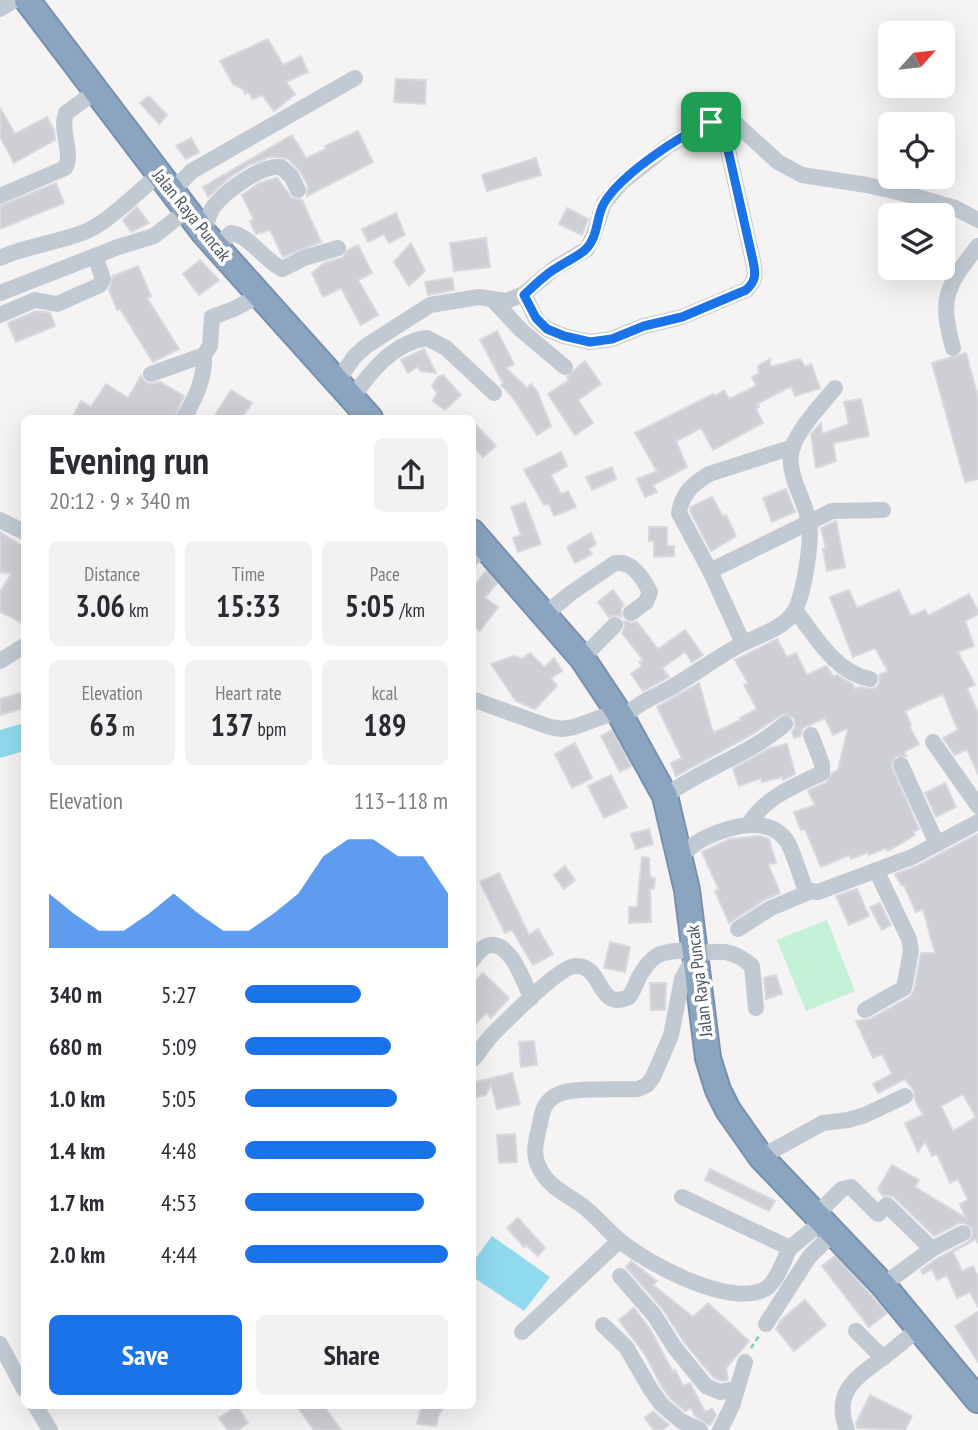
<!DOCTYPE html>
<html lang="en">
<head>
<meta charset="utf-8">
<style>
  body { margin:0; font-family:"PT Sans Narrow",sans-serif; background:#f2f2f3; color:#2b2b33; height:100vh; display:flex; flex-direction:column; font-size:26px; white-space:nowrap }
  * { box-sizing:border-box; margin:0 }
  p { font-size:23px; color:#7c7c81 }
  .icon { flex:none; width:38px; height:38px; fill:none; stroke:currentColor; stroke-width:2; stroke-linecap:round; stroke-linejoin:round }
  .map { position:relative; flex:1; overflow:hidden }
  .details { position:absolute; left:21px; top:415px; width:455px; height:994px; display:flex; flex-direction:column; background:#fff; border-radius:10px; box-shadow:0 7px 28px #0002 }
  .details>* { flex:none }
  .needle { width:46px; rotate:63deg }
  .buttons { position:absolute; left:878px; top:21px; display:grid; gap:14px }
  .buttons a { display:grid; place-items:center; width:77px; height:77px; border-radius:10px; background:#fff; box-shadow:0 7px 28px #0002; font-size:35px }
  .pin { position:absolute; display:grid; place-items:center; width:60px; height:60px; color:#fff; margin:-30px; border-radius:14px; box-shadow:0 4px 10px #0006 }
  .round { display:grid; place-items:center; flex:none; width:74px; height:74px; border-radius:10px; background:#f2f2f3 }
  .head { display:flex; align-items:center; justify-content:space-between; height:119px; padding:0 28px }
  h1 { font-size:38px; font-weight:600; line-height:52px }
  .figures { display:grid; grid-template-columns:repeat(3,1fr); gap:10px; height:119px; padding:7px 28px }
  .figures div { display:grid; align-content:center; border-radius:10px; background:#f2f2f3; text-align:center }
  .figures b { font-size:30px; font-weight:600 }
  .figures small { font-size:19px; font-weight:400 }
  .figures p { font-size:19px }
  .chart { height:196px; padding:14px 28px }
  .chart p { display:flex; justify-content:space-between }
  .chart svg { width:100%; height:126px; margin-top:7px; fill:#1a73e8; opacity:.7 }
  .primary-button { display:flex; gap:14px; margin-top:auto; padding:14px 28px }
  .primary-button a { flex:1; height:80px; border-radius:10px; background:#1a73e8; color:#fff; font-size:28px; font-weight:600; line-height:80px; text-align:center }
  .primary-button a+a { background:#f2f2f3; color:#2b2b33 }
  ul { padding:0 28px; list-style:none; font-size:23px }
  li { display:grid; grid-template-columns:112px 84px 1fr; align-items:center; height:52px }
  li i { height:18px; border-radius:9px; background:#1a73e8 }
  .map>svg:first-child { display:block }
  .green { fill:#c3f1d5 }
  .water { fill:#90daee }
  .building { fill:#cdcfd5; stroke:#d7d9de; stroke-width:2; fill-rule:evenodd }
  .lines { fill:none; stroke-linecap:round; stroke-linejoin:round }
  .highway-casing { stroke:#7690ad; stroke-width:28 }
  .path { stroke:#7ad0a6; stroke-width:2.5; stroke-dasharray:5 3.5; stroke-linecap:butt }
  .minor { stroke:#c1cad2; stroke-width:16 }
  .highway { stroke:#8ba5c1; stroke-width:24 }
  .route-casing { stroke:#fff; stroke-width:14 }
  .route { stroke:#1a73e8; stroke-width:9 }
  .labels { text-anchor:middle; dominant-baseline:central; stroke-width:7; stroke-linejoin:round; paint-order:stroke }
  .street-label { font-size:18px; fill:#4a5661; stroke:#fff }
</style>
</head>
<body>
<div class="map">
<svg width="978" height="1430" viewBox="0 0 978 1430">
  <rect width="100%" height="100%" fill="#f5f3f3"/>
  <path class="green" d="M827,920l28,71 -49,20 -29,-71z"/>
  <g class="water">
    <path d="M24,723v28l-24,7v-28z"/>
    <path d="M492,1236l58,41 -26,34 -51,-34v-15z"/>
  </g>
  <g class="building">
    <path d="M268,39l15,26 18,-9 7,16 -22,10 9,12 -21,17 -12,-16 -9,4 -5,-7 -3,2 -2,-5 -10,-5 -13,-23z"/>
    <path d="M396,79l30,1 -1,24 -31,-2z"/>
    <path d="M149,96l18,19 -8,9 -19,-21z"/>
    <path d="M0,108l15,26 32,-17 7,13 1,10 -41,23 -14,-26z"/>
    <path d="M358,131l15,31 -66,34 1,-10 -8,-15 -12,-12 -7,-2h-11l-21,8 -20,13 -21,19 -5,-10 89,-52 14,23 20,-9 -1,-3z"/>
    <path d="M191,138l8,14 -13,7 -10,-13z"/>
    <path d="M536,158l5,17 -54,16 -5,-16z"/>
    <path d="M277,178l15,20 10,2 19,42 -38,15 -13,-27 -14,4 -6,-13 4,-1 -12,-25 17,-12z"/>
    <path d="M56,183l8,20 -64,26v-23z"/>
    <path d="M137,207l12,16 -18,9 -8,-12z"/>
    <path d="M567,208l21,11 -6,16 -23,-11z"/>
    <path d="M396,213l9,22 -16,8 -5,-9 -16,8 -6,-13z"/>
    <path d="M486,238l4,29 -36,4 -4,-28z"/>
    <path d="M411,243l14,28 -16,15 -15,-24z"/>
    <path d="M358,245l14,28 -14,7 20,35 -17,10 -20,-37 -18,9 -11,-24 12,-10 18,-5 6,-8z"/>
    <path d="M200,260l19,20 -20,15 -16,-21z"/>
    <path d="M138,266l13,30 -4,2 32,51 -26,13 -33,-53 -3,1 -8,-20 4,-14z"/>
    <path d="M452,278l2,12 -26,5 -3,-13z"/>
    <path d="M36,311l14,2 5,13 -39,16 -8,-19z"/>
    <path d="M497,331l17,33 -8,4 21,20 4,-4 6,7 14,35 -14,9 -23,-36 -13,-14 2,-2 -23,-43z"/>
    <path d="M424,349l12,24 -15,-2 -4,-4 -9,6 -7,-13z"/>
    <path d="M966,353l12,44v82l-13,3 -33,-119z"/>
    <path d="M770,359v8l30,-8 5,8 6,-3 9,24 -25,8 -4,-10 -34,18 2,3 -3,2 7,14 -50,27 -12,-22 -25,13 11,26 -34,18 4,7 -12,5 -8,-18 20,-8 -22,-38 78,-39 3,2 8,-6 5,9 27,-13 -4,-9 7,-4 -1,-7z"/>
    <path d="M585,361l16,23 -23,16 15,23 -18,12 -27,-41 21,-14 -2,-3z"/>
    <path d="M443,375l18,20 -16,15 -12,-9 4,-8 -5,-7 6,-9z"/>
    <path d="M141,376l4,6 5,2 10,-2 24,14 -10,22h-102l9,-17 10,6 15,-23 22,14z"/>
    <path d="M231,390l21,13 -10,15h-29z"/>
    <path d="M861,399l8,37 -36,7 3,18 -20,7 -5,-34 10,-11 1,11 27,-10 -5,-22z"/>
    <path d="M472,421l24,25 -13,11 -11,-12z"/>
    <path d="M561,452l6,14 -16,9 10,19 7,-3 8,16 -22,9 -5,-12 -5,1 -20,-35z"/>
    <path d="M612,467l4,12 -24,11 -6,-13z"/>
    <path d="M786,489l9,23 -23,10 -9,-24z"/>
    <path d="M712,497l11,20 3,-2 10,21 -25,15 -21,-40 1,-4z"/>
    <path d="M525,502l16,42 -23,8 -5,-14 8,-3 -10,-28z"/>
    <path d="M836,521l9,46 -18,4 -4,-22 3,-1 -5,-20z"/>
    <path d="M649,527h18v19h7v10l-20,1v-16h-5z"/>
    <path d="M0,532l24,15v77l-24,-12v-20l11,-18 -11,-2z"/>
    <path d="M591,533l5,11 -7,5 3,5 -17,9 -8,-16z"/>
    <path d="M486,571l11,12 -12,15 13,9 -18,24 -8,-5v-38z"/>
    <path d="M613,590l11,15 -3,4 1,8 -5,-2 -8,2 -11,-15z"/>
    <path d="M849,590l8,18 42,-18 12,26 14,-6 3,6 41,-22 9,17v3l-13,7 9,25 -16,6 17,33 -8,3 11,25v61l-11,-25 -12,6 -12,-17 15,-8 -15,-36 -38,17 6,14 -2,1 10,18 -15,8 2,4h-10l-5,9 28,64 -6,3 2,3 -27,16 -2,-3 -17,7 -1,-3 -17,7 -2,-4 -28,12 -16,-38 -4,1 -7,-18 21,-7 -7,-14 19,-9 5,-9 6,-3 10,-42 -15,7 -8,-17 -18,8 -5,3 -1,7 -7,2 -2,-6 3,-5 -1,-9 -11,-4 -32,21 -75,41 -5,-13 11,-5 -25,-51 42,-24 14,50 28,-13 -1,-2 17,-9 -13,-24 4,-2 -13,-23 42,-21 10,18 9,-4 11,22 19,-9 8,11 3,-2 15,9 3,5 5,-2 12,2 5,-2 3,-6 -1,-6 9,-4 -13,-23 -22,9 -23,-60z"/>
    <path d="M624,621l7,2 6,-1 21,27 27,-19 18,25 -11,7 -7,-10 -23,16 7,9 -26,14 -12,-17 11,-8 -3,-4 4,-2 -21,-27 3,-6z"/>
    <path d="M530,653l14,14 10,-9 8,13 -11,7 6,8 -22,23 -19,-8 -25,-37 23,-8 8,3z"/>
    <path d="M24,692v16l-24,7v-16z"/>
    <path d="M612,730l19,36 -11,6 -19,-36z"/>
    <path d="M575,743l17,35 -20,10 -17,-34z"/>
    <path d="M787,744l8,30 -12,6 -1,-3 -20,5 -1,-4 -22,8 -6,-17 37,-21z"/>
    <path d="M611,775l16,32 -23,11 -16,-32z"/>
    <path d="M945,783l11,24 -20,10 -11,-24z"/>
    <path d="M649,829l4,15 -17,5 -5,-15z"/>
    <path d="M978,834v409l-2,-4 -23,13 9,19 11,-5 5,11v30l-8,-15 -13,6 -10,-23 -10,5 -5,-11 -9,5 -2,-4 17,-12 30,-16 5,-8 -1,-6 -8,-5h-5l-25,13 -40,-39 -5,-2 -6,1 -5,-7 14,-24 27,15 -4,7 51,31 -6,-14 8,-4 -10,-21 -8,4 -13,-29 -5,2 -7,-15 -7,11 -13,-29 18,-8 -8,-15 -1,-9 -9,-12 -27,14 -5,-9 19,-10 -10,-20 -9,4 -17,-37 14,-2 40,-22 4,-7 7,-37h14l-12,-44 -7,3 -12,-27 -2,1 -7,-12 22,-8zM963,1094l13,23 -23,14 -12,-25z"/>
    <path d="M760,836l9,3 7,24 -8,1 12,29 -16,7 -35,23 -14,-32 4,-1 -17,-38 28,-13z"/>
    <path d="M642,857l7,1 1,19 5,1 -1,11h-4l1,33 -22,1v-16h8z"/>
    <path d="M565,866l10,14 -11,9 -10,-14z"/>
    <path d="M499,873l30,62 9,-6 15,25 -20,11 -21,-35 -7,3 -25,-51z"/>
    <path d="M857,889l12,27 -20,9 -13,-29z"/>
    <path d="M880,903l11,22 -9,5 -12,-23z"/>
    <path d="M610,942l20,5 -5,25 -21,-4z"/>
    <path d="M483,973l26,25 -18,20 -5,-5 -14,15v-44z"/>
    <path d="M776,975l6,19 -16,5 -2,-21z"/>
    <path d="M650,983h16l-1,27h-14z"/>
    <path d="M534,1041l3,24 -16,2 -2,-25z"/>
    <path d="M512,1073l8,31 -23,5 -6,-25 -5,11 -14,3v-15z"/>
    <path d="M515,1134l2,28 -18,1 -2,-28z"/>
    <path d="M710,1169l65,32 -6,10 -64,-31z"/>
    <path d="M518,1218l27,30 -7,8 -12,-11 -2,2 -17,-19z"/>
    <path d="M835,1256l52,57 -18,14 -47,-61z"/>
    <path d="M631,1261l26,20 -4,4 40,32 15,-14 41,38 -23,27 2,12 -7,1 -8,-4 -29,-35 -22,-34 -36,-41z"/>
    <path d="M805,1300l21,25 -32,26 -18,-22 5,-9z"/>
    <path d="M634,1308l16,21 23,43 2,-2 8,16 7,-3 15,29 7,-4 4,7 -5,9 -2,1 -14,-9 -4,-8 -6,3 -15,-13 -9,-13 -15,-29 -27,-36z"/>
    <path d="M978,1312v50l-23,-36z"/>
    <path d="M870,1395l42,21 -7,14 -48,-2 -1,-5z"/>
    <path d="M296,1405h27l18,25h-27z"/>
    <path d="M422,1405h24l-7,9 -3,12 -19,-2z"/>
    <path d="M237,1406l11,17 -10,7h-10l-9,-12z"/>
    <path d="M653,1411l16,14 -7,5h-8l-9,-12z"/>
  </g>
  <g class="lines">
    <defs>
      <g id="highway">
        <path d="M27,0l177,233 166,185"/>
        <path d="M472,532l110,126 40,60 43,78 22,94 21,168 10,32 10,20 33,47 122,128 95,115"/>
      </g>
    </defs>
    <use href="#highway" class="highway-casing"/>
    <path class="path" d="M751,1348l8,-12"/>
    <g class="minor">
      <path d="M0,9l15,-9"/>
      <path d="M171,192l21,-21 163,-93"/>
      <path d="M0,196l65,-28c9,-16 -6,-37 1,-55l22,-16h14"/>
      <path d="M204,233c3,-8 4,-20 10,-27 12,-15 48,-42 67,-39l10,9 7,14"/>
      <path d="M217,247l14,-14c18,2 33,27 51,36l22,-11 34,-10"/>
      <path d="M0,258c28,-13 60,-15 89,-28 21,-10 50,-39 69,-55"/>
      <path d="M0,293l118,-46 36,-11 28,-22 8,1"/>
      <path d="M524,294l12,25 11,10 17,7 26,6 22,-3 32,-13 38,-9 64,-27c10,-9 10,-16 7,-29l-32,-142"/>
      <path d="M492,299l29,31 44,37"/>
      <path d="M0,315l35,-15 22,4 43,-19 3,-6 -8,-23"/>
      <path d="M953,348c-14,-51 -7,-61 25,-102"/>
      <path d="M151,374l53,-19 6,-9 2,-29 22,-8 24,-13 5,3"/>
      <path d="M337,382l17,-25 12,-11 64,-41 49,-8 27,4 18,-7 31,-26 32,-19 6,-12 11,-34 18,-21 46,-36 31,-19 22,-8 12,2 45,41 24,13 65,10 43,10 45,13 23,12"/>
      <path d="M352,398c18,-26 42,-56 75,-60l19,10 48,45"/>
      <path d="M184,418c11,-20 21,-39 20,-63"/>
      <path d="M793,447l-84,27c-16,10 -27,19 -30,39l31,58 122,-60 51,-1"/>
      <path d="M0,520l24,12"/>
      <path d="M472,558l14,-11"/>
      <path d="M710,571l33,72"/>
      <path d="M795,610c21,27 40,62 75,69"/>
      <path d="M543,616l28,-23 44,-30c16,-3 28,15 35,29l-4,10 -15,11"/>
      <path d="M582,658l33,-33"/>
      <path d="M0,661l24,-15"/>
      <path d="M472,699l78,28 12,2 12,-2 39,-14 9,5c19,-17 29,-19 50,-31 23,-13 45,-30 68,-42 17,-9 39,-15 51,-29 13,-15 21,-75 18,-94 -4,-22 -21,-45 -18,-68 2,-20 31,-50 44,-66"/>
      <path d="M933,742l45,64"/>
      <path d="M901,765l36,79"/>
      <path d="M665,796c39,-28 84,-41 120,-72"/>
      <path d="M749,824c16,-27 46,-38 73,-51v-9l-11,-29"/>
      <path d="M680,856c8,-7 17,-15 27,-19 24,-11 64,-23 81,6 8,15 11,32 18,47l12,2 94,-35 66,-35"/>
      <path d="M738,929l31,-20 40,-17"/>
      <path d="M472,960c4,-4 8,-11 13,-13 23,-13 40,37 46,51"/>
      <path d="M756,1008l-4,-42c-19,-17 -32,-16 -56,-12l-14,25 -11,56 -5,12 -13,30 -6,8 -9,4c-18,1 -65,-2 -79,5 -14,6 -17,16 -19,30 -3,13 -8,28 -2,41 9,22 29,29 46,42 13,10 23,23 35,33 29,24 104,64 142,51 15,-5 22,-30 29,-43"/>
      <path d="M865,1010l39,-22 7,-37 -2,-12 -33,-69"/>
      <path d="M472,1060c8,-8 13,-18 21,-26 13,-13 66,-67 82,-68 29,-2 21,46 54,31 4,-6 7,-13 10,-20 16,-29 27,-25 57,-27"/>
      <path d="M761,1157l62,-34 25,-3 17,-5 40,-19"/>
      <path d="M682,1197l108,51 33,-27"/>
      <path d="M816,1215l26,-26 9,-2 27,27 9,-9 45,44"/>
      <path d="M620,1276l34,39 21,33 31,38 14,6 17,-3"/>
      <path d="M883,1285l49,-36 31,-16"/>
      <path d="M766,1324l43,-67 17,-17"/>
      <path d="M603,1325l23,22 25,43 11,15 19,16 19,9"/>
      <path d="M856,1331l27,27"/>
      <path d="M522,1332l97,-91"/>
      <path d="M0,1344l24,45"/>
      <path d="M35,1405l15,25"/>
      <path d="M720,1430l12,-24 13,-44"/>
      <path d="M847,1430c-14,-37 7,-51 34,-71 13,-9 26,-21 38,-31"/>
    </g>
    <use href="#highway" class="highway"/>
  </g>
  <g class="lines">
    <defs>
      <path id="route" d="M721,119l32,142c3,13 3,20 -7,29l-64,27 -38,9 -32,13 -22,3 -26,-6 -17,-7 -11,-11 -12,-23c11,-10 21,-21 34,-28 9,-6 19,-10 27,-17 13,-12 11,-31 18,-45 16,-30 86,-77 118,-86z"/>
    </defs>
    <use href="#route" class="route-casing"/>
    <use href="#route" class="route"/>
  </g>
  <g class="labels">
    <g class="street-label">
      <text transform="translate(192 215) rotate(51)">Jalan Raya Puncak</text>
      <text transform="translate(699 981) rotate(-97)">Jalan Raya Puncak</text>
    </g>
  </g>
</svg>
<div class="buttons">
<a><svg class="needle" viewBox="-14 -14 28 28"><path d="M0-13l5 13h-10z" fill="#e53935"/><path d="M0 13l5-13h-10z" fill="#7c7c81"/></svg></a>
<a><svg class="icon" aria-label="locate" viewBox="0 0 24 24"><circle cx="12" cy="12" r="6"/><path d="M12 2v4M12 18v4M2 12h4M18 12h4"/></svg></a>
<a><svg class="icon" aria-label="layers" viewBox="0 0 24 24"><path d="M12 4l9 5-9 5-9-5zM3 14l9 5 9-5"/></svg></a>
</div>
<div class="pin" style="left:711px;top:122px;background:#1e9e55"><svg class="icon" aria-label="arrive" viewBox="0 0 24 24"><path d="M6 21V4h12l-3 4 3 4H6"/></svg></div>
<section class="details">
<div class="head"><div><h1>Evening run</h1><p>20:12 · 9 × 340 m</p></div><a class="round"><svg class="icon" aria-label="share" viewBox="0 0 24 24"><path d="M12 15V3M7 8l5-5 5 5M5 13v7h14v-7"/></svg></a></div>
<div class="figures">
<div><p>Distance</p><b>3.06<small> km</small></b></div>
<div><p>Time</p><b>15:33</b></div>
<div><p>Pace</p><b>5:05<small> /km</small></b></div>
</div>
<div class="figures">
<div><p>Elevation</p><b>63<small> m</small></b></div>
<div><p>Heart rate</p><b>137<small> bpm</small></b></div>
<div><p>kcal</p><b>189</b></div>
</div>
<div class="chart"><p><span>Elevation</span>113–118 m</p>
<svg viewBox="0 0 160 44" preserveAspectRatio="none"><path d="M0 44V25L10 32L20 38L30 38L40 32L50 25L60 32L70 38L80 38L90 32L100 25L110 12L120 6L130 6L140 12L150 12L160 25V44z"/></svg>
</div>
<ul>
<li><b>340 m</b>5:27<i style="width:57%"></i></li>
<li><b>680 m</b>5:09<i style="width:72%"></i></li>
<li><b>1.0 km</b>5:05<i style="width:75%"></i></li>
<li><b>1.4 km</b>4:48<i style="width:94%"></i></li>
<li><b>1.7 km</b>4:53<i style="width:88%"></i></li>
<li><b>2.0 km</b>4:44<i style="width:100%"></i></li>
</ul>
<div class="primary-button"><a>Save</a><a>Share</a></div>
</section>
</div>
</body>
</html>
